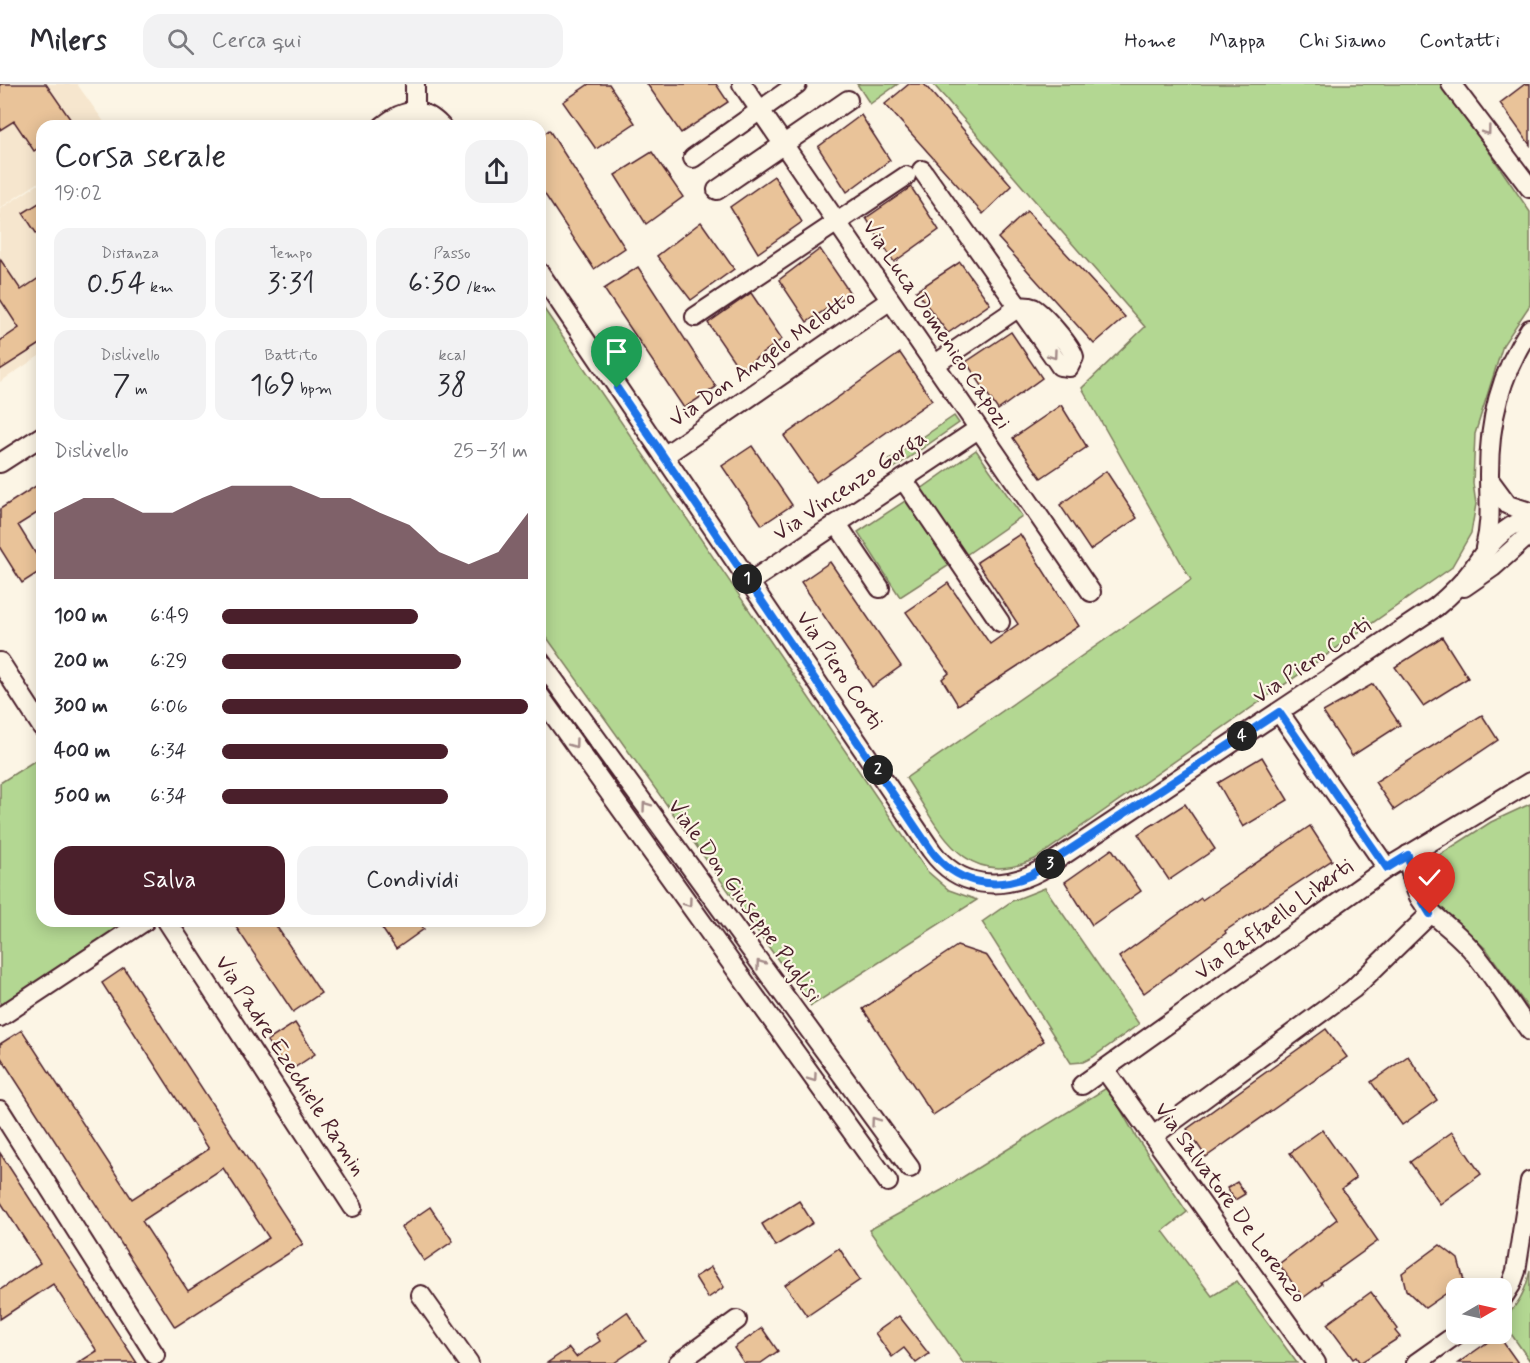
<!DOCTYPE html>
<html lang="it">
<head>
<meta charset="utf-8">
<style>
  body { margin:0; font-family:Mynerve,sans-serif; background:#f2f2f3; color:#2b2b33; height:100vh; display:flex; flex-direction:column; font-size:22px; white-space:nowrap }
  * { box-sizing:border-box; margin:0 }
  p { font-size:20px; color:#7c7c81 }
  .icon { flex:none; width:33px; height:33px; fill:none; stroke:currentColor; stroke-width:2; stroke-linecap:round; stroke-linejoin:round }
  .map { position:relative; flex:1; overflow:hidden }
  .side { position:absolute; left:36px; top:36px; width:510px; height:807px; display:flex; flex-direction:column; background:#fff; border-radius:18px; box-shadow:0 3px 15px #0003 }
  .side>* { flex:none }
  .needle { width:39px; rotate:81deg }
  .tools { position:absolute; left:1446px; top:1194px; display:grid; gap:12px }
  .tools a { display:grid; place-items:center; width:66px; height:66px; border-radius:12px; background:#fff; box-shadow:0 3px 15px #0003; font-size:30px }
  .pin { position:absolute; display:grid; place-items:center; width:51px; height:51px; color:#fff; margin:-62px -26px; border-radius:50% 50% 50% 0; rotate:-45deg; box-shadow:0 0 6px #0007 }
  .pin .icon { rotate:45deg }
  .km { position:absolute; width:30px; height:30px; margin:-15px; border-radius:50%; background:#222; color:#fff; font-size:16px; line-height:30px; text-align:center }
  .round { display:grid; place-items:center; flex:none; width:63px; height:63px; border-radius:18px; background:#f2f2f3 }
  .headline { display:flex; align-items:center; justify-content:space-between; height:102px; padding:0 18px }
  h1 { font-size:33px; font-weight:600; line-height:45px }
  .metrics { display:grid; grid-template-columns:repeat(3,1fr); gap:9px; height:102px; padding:6px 18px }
  .metrics div { display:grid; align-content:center; border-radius:15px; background:#f2f2f3; text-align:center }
  .metrics b { font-size:30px; font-weight:600 }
  .metrics small { font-size:16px; font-weight:400 }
  .metrics p { font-size:16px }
  .chart { height:168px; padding:12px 18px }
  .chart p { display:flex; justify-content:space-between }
  .chart svg { width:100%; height:108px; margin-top:6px; fill:#4a1f2b; opacity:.7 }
  .primary-button { display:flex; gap:12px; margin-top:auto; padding:12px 18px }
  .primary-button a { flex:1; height:69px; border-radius:18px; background:#4a1f2b; color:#fff; font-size:24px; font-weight:600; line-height:69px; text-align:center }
  .primary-button a+a { background:#f2f2f3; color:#2b2b33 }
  ul { padding:0 18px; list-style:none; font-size:20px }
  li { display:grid; grid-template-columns:96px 72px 1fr; align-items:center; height:45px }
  li i { height:15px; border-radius:8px; background:#4a1f2b }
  header { display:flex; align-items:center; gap:36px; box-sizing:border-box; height:84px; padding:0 30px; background:#fff; border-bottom:2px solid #e1e1e2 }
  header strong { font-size:28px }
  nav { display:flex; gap:33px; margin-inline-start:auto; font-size:21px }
  .search { width:420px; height:54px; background:#f2f2f3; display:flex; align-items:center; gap:15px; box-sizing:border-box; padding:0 21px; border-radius:18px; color:#7c7c81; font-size:22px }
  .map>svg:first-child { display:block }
  .built { fill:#f6e6ce }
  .green { fill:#b3d792; stroke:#7e7b5e; stroke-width:1.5 }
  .building { fill:#e9c399; stroke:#4a1f2b; stroke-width:1.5; fill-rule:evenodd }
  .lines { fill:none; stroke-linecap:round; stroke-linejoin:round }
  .minor-casing { stroke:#4a1f2b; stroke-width:22 }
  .minor { stroke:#fcf5e5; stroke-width:18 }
  .oneway { stroke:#a38a88 }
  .route-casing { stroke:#fff; stroke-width:12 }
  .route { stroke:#1a73e8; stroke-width:8 }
  .labels { text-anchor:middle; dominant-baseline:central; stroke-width:4.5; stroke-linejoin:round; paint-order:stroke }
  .street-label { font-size:22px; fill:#4a1f2b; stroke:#fcf5e5 }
</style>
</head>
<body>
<header>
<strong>Milers</strong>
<div class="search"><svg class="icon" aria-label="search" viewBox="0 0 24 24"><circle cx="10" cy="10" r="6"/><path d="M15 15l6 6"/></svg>Cerca qui</div>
<nav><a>Home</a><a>Mappa</a><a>Chi siamo</a><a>Contatti</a></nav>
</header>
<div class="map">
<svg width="1530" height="1279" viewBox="0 0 1530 1279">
  <rect width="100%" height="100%" fill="#fcf5e5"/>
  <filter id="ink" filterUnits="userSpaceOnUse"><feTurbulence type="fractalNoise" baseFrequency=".0167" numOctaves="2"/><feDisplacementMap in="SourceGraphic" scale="12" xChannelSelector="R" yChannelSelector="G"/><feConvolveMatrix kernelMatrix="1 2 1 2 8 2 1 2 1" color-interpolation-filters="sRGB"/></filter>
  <g filter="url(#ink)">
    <g class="built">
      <path d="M0,0h77l30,42h-65v54l-42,28z"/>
      <path d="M42,98v172l-42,28v-173z"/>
    </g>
    <g class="green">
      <path d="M857,0h41l-28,20z"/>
      <path d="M933,0h510l87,128v93l-27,40 -28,89 -2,49 3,21 -5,29 -20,35 -416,291c-72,33 -96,-31 -129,-81l285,-198 -109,-192 63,-61z"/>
      <path d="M540,219l387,568 22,19 28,10 -166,106 -271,-378z"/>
      <path d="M954,332l5,7 -65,45 -5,-8z"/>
      <path d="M976,366l46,66 -59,41 -46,-65z"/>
      <path d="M908,415l43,65 -51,33 -42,-65z"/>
      <path d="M42,672v165h87l-129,86v-224z"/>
      <path d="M1530,720v207l-43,-61 -48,-45 -8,-12 -1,-32 61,-39z"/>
      <path d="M1045,804l94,136 -46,33 -10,5 -12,1 -89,-141 30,-21z"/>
      <path d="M1108,1003l27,48 52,77 -24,19 49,65 25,-15 60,82h-334l-94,-133 73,-40z"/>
      <path d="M1530,1186v91l-28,-40c15,-15 24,-29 28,-51z"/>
    </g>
    <g class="building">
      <path d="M0,0h46l29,42h-33v19l-8,6 -20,-30 -14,9z"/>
      <path d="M589,0h20l26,39 -39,26 -33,-47z"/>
      <path d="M647,0h69l12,18 -47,31z"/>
      <path d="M909,0h15l88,102 -29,28 -98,-110z"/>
      <path d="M1525,0h5v61l-30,-42z"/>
      <path d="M861,31l29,45 -43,32 -29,-45z"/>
      <path d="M549,46l76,118 -31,21 -54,-82v-50z"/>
      <path d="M652,68l31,45 -37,27 -31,-49z"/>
      <path d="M774,92l28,46 -44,31 -28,-46z"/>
      <path d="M911,103l28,43 -45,32 -28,-44z"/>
      <path d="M42,117v41l-19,-29z"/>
      <path d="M1027,127l98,106 -31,27 -96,-106z"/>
      <path d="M701,138l33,47 -43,31 -34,-44z"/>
      <path d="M820,165l30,44 -43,29 -28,-42z"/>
      <path d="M0,175l21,31 21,-14v67l-42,27v-29l19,-13 -19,-29z"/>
      <path d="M960,178l30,42 -42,29 -32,-42z"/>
      <path d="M638,183l78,120 -32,21 -80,-119z"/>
      <path d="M751,209l31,46 -42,31 -32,-47z"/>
      <path d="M1011,248l31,46 -44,32 -32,-48z"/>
      <path d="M900,269l32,47 -116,82 -32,-46z"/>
      <path d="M1061,321l26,42 -46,31 -28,-40z"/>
      <path d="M752,362l40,59 -30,20 -40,-59z"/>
      <path d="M1106,387l31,47 -47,32 -30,-45z"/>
      <path d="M42,398v28l-24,15 24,39v6l-20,13 -22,-35v-39z"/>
      <path d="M1020,450l59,92 -121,79 -16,-26 7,-6 -43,-61 42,-29 42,61 28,-20 -41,-62z"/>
      <path d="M830,478l71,104 -29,21 -71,-105z"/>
      <path d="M1442,553l26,41 -45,28 -28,-39z"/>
      <path d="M1373,600l27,41 -48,31 -29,-44z"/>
      <path d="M1482,631l16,25 -104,70 -19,-28z"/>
      <path d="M1262,673l26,43 -45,27 -25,-44z"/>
      <path d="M1185,720l30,45 -46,31 -31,-46z"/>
      <path d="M1310,742l22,34 -107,71 1,2 -82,60 -25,-36 82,-59 1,2z"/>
      <path d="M1112,765l29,42 -49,34 -27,-43z"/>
      <path d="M232,837h41l48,72 -28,19z"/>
      <path d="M377,837h41l6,8 -28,20z"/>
      <path d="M957,862l30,10 57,85 -111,74 -70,-106z"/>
      <path d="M124,884l179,276 -128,83 -175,-271v-12l22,-14 110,169 77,-50 -107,-166zM223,1084l46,70 -81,53 -46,-70z"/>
      <path d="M295,939l20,31 -27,18 -21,-31z"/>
      <path d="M1326,945l21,28 -141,100 -19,-28z"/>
      <path d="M1408,972l29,44 -35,25 -31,-43z"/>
      <path d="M1322,1046l34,48 -14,11 36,52 -57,41 1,2 -19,14 -24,-34 58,-45 -47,-66z"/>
      <path d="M1452,1048l29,42 -41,30 -30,-42z"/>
      <path d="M0,1069l137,210h-59l19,-12 -44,-67 -53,35v-29l40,-27 -40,-62z"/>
      <path d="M1237,1098l8,12 -10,6 -8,-12z"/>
      <path d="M799,1117l14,22 -38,23 -13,-22z"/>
      <path d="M430,1123l23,34 -29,20 -23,-34z"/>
      <path d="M1440,1161l18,14 6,22 -39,27 -19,-18 -4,-17z"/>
      <path d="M839,1164l21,32 -53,36 -22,-31z"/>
      <path d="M711,1183l13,20 -16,11 -13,-21z"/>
      <path d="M1371,1208l27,37 -3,2 5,6 -40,26 -4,-6 -3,2 -26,-35z"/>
      <path d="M627,1228l19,29 -32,22h-67l22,-15 7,9 24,-16 -4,-7z"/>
      <path d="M899,1232l30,38 -13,9 -12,-15 -12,9 -17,-24z"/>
      <path d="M762,1244l16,23 -17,12h-17l-10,-15z"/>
      <path d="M1498,1251l20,28h-60z"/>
    </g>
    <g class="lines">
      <defs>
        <g id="minor">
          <path d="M742,0l349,508"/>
          <path d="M1451,0l79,104"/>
          <path d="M415,26v-26"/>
          <path d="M383,42c20,-17 39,-20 58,0"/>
          <path d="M693,74l104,-74"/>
          <path d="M922,86l134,190 4,6 9,1 5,-10c-2,-10 -31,-43 -41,-49 -5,-2 -9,-2 -14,-1l-85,58"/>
          <path d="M717,106l131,-90"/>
          <path d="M540,189l391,577c27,38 70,42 110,20l395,-263c13,-11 26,-23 36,-37 16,-24 29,-43 58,-52"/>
          <path d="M695,233l211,-141"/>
          <path d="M664,372l225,-155"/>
          <path d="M0,379l42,-27"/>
          <path d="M903,395l97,143"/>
          <path d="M1491,398l17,23 22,7"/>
          <path d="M837,440l43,64"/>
          <path d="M1485,464c7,-28 4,-46 4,-74 0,-53 11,-100 41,-145"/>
          <path d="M750,498l228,-153"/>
          <path d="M1464,503l29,-20 37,-33"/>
          <path d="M540,577l370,507"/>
          <path d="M0,578l42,65"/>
          <path d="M540,612l348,486"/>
          <path d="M1279,628l108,156"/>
          <path d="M1408,771c8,62 27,54 62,93 22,25 40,56 60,83"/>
          <path d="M167,837l186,286"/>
          <path d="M0,933l145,-96"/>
          <path d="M1105,986l211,293"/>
          <path d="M1082,1001l305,-217 143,-86"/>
          <path d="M0,1026l155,245"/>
          <path d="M1153,1052l200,-147 77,-75"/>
          <path d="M421,1211l48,68"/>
          <path d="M1502,1215l9,-14 5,-14 14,-90"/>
          <path d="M678,1279l59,-43"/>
          <path d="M1416,1279l41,-29"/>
        </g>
      </defs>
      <use href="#minor" class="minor-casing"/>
      <use href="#minor" class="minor"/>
    </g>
    <defs><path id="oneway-chevron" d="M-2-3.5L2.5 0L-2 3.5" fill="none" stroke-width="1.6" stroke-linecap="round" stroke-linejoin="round" transform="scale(1.5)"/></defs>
    <g class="oneway">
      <use href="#oneway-chevron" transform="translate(1487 47) rotate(53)"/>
      <use href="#oneway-chevron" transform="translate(1053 271) rotate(54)"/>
      <use href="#oneway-chevron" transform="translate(574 660) rotate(54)"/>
      <use href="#oneway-chevron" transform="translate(646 722) rotate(-126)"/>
      <use href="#oneway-chevron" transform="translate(688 819) rotate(54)"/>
      <use href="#oneway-chevron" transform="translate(760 880) rotate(-126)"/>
      <use href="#oneway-chevron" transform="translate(813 994) rotate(55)"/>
      <use href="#oneway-chevron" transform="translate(875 1037) rotate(-126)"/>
    </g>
  </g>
  <g class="lines" filter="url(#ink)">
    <defs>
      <path id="route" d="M617,304l314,462c24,33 63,42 100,25l248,-163 108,156 21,-13 7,34 15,25"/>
    </defs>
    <use href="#route" class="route-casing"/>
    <use href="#route" class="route"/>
  </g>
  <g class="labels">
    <g class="street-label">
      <text transform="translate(936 241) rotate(56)">Via Luca Domenico Capozi</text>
      <text transform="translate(763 275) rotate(-35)">Via Don Angelo Melotto</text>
      <text transform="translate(850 402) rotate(-34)">Via Vincenzo Gorga</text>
      <text transform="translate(1312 577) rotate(-34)">Via Piero Corti</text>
      <text transform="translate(839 586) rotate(56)">Via Piero Corti</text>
      <text transform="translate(744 817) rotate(54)">Viale Don Giuseppe Puglisi</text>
      <text transform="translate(1274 836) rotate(-36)">Via Raffaello Liberti</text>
      <text transform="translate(290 982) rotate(57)">Via Padre Ezechiele Ramin</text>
      <text transform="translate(1230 1119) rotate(54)">Via Salvatore De Lorenzo</text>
    </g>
  </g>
</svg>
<div class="tools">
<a><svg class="needle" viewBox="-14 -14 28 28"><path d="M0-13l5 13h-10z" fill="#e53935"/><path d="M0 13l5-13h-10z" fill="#7c7c81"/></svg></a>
</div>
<div class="pin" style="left:617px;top:304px;background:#1e9e55"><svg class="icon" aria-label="arrive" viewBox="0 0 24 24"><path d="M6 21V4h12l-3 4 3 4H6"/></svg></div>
<div class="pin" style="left:1430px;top:830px;background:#d93025"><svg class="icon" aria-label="check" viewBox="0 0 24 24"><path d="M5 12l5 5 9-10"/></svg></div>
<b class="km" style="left:747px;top:495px">1</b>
<b class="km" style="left:878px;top:686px">2</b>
<b class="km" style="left:1050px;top:780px">3</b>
<b class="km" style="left:1242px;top:652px">4</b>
<section class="side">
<div class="headline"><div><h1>Corsa serale</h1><p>19:02</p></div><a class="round"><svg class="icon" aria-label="share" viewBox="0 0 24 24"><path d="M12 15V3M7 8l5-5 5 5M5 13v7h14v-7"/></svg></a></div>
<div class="metrics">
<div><p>Distanza</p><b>0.54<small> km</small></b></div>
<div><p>Tempo</p><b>3:31</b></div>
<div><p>Passo</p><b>6:30<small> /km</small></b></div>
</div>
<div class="metrics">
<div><p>Dislivello</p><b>7<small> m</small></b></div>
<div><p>Battito</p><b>169<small> bpm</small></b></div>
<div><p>kcal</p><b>38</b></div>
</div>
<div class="chart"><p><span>Dislivello</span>25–31 m</p>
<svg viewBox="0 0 160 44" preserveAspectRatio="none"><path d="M0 44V17L10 11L20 11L30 17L40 17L50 11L60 6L70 6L80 6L90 11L100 11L110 17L120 22L130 33L140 38L150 33L160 17V44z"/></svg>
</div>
<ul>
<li><b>100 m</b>6:49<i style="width:64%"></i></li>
<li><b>200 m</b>6:29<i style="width:78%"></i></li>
<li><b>300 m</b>6:06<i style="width:100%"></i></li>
<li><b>400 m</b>6:34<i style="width:74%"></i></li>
<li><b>500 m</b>6:34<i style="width:74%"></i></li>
</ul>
<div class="primary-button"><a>Salva</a><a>Condividi</a></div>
</section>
</div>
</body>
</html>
